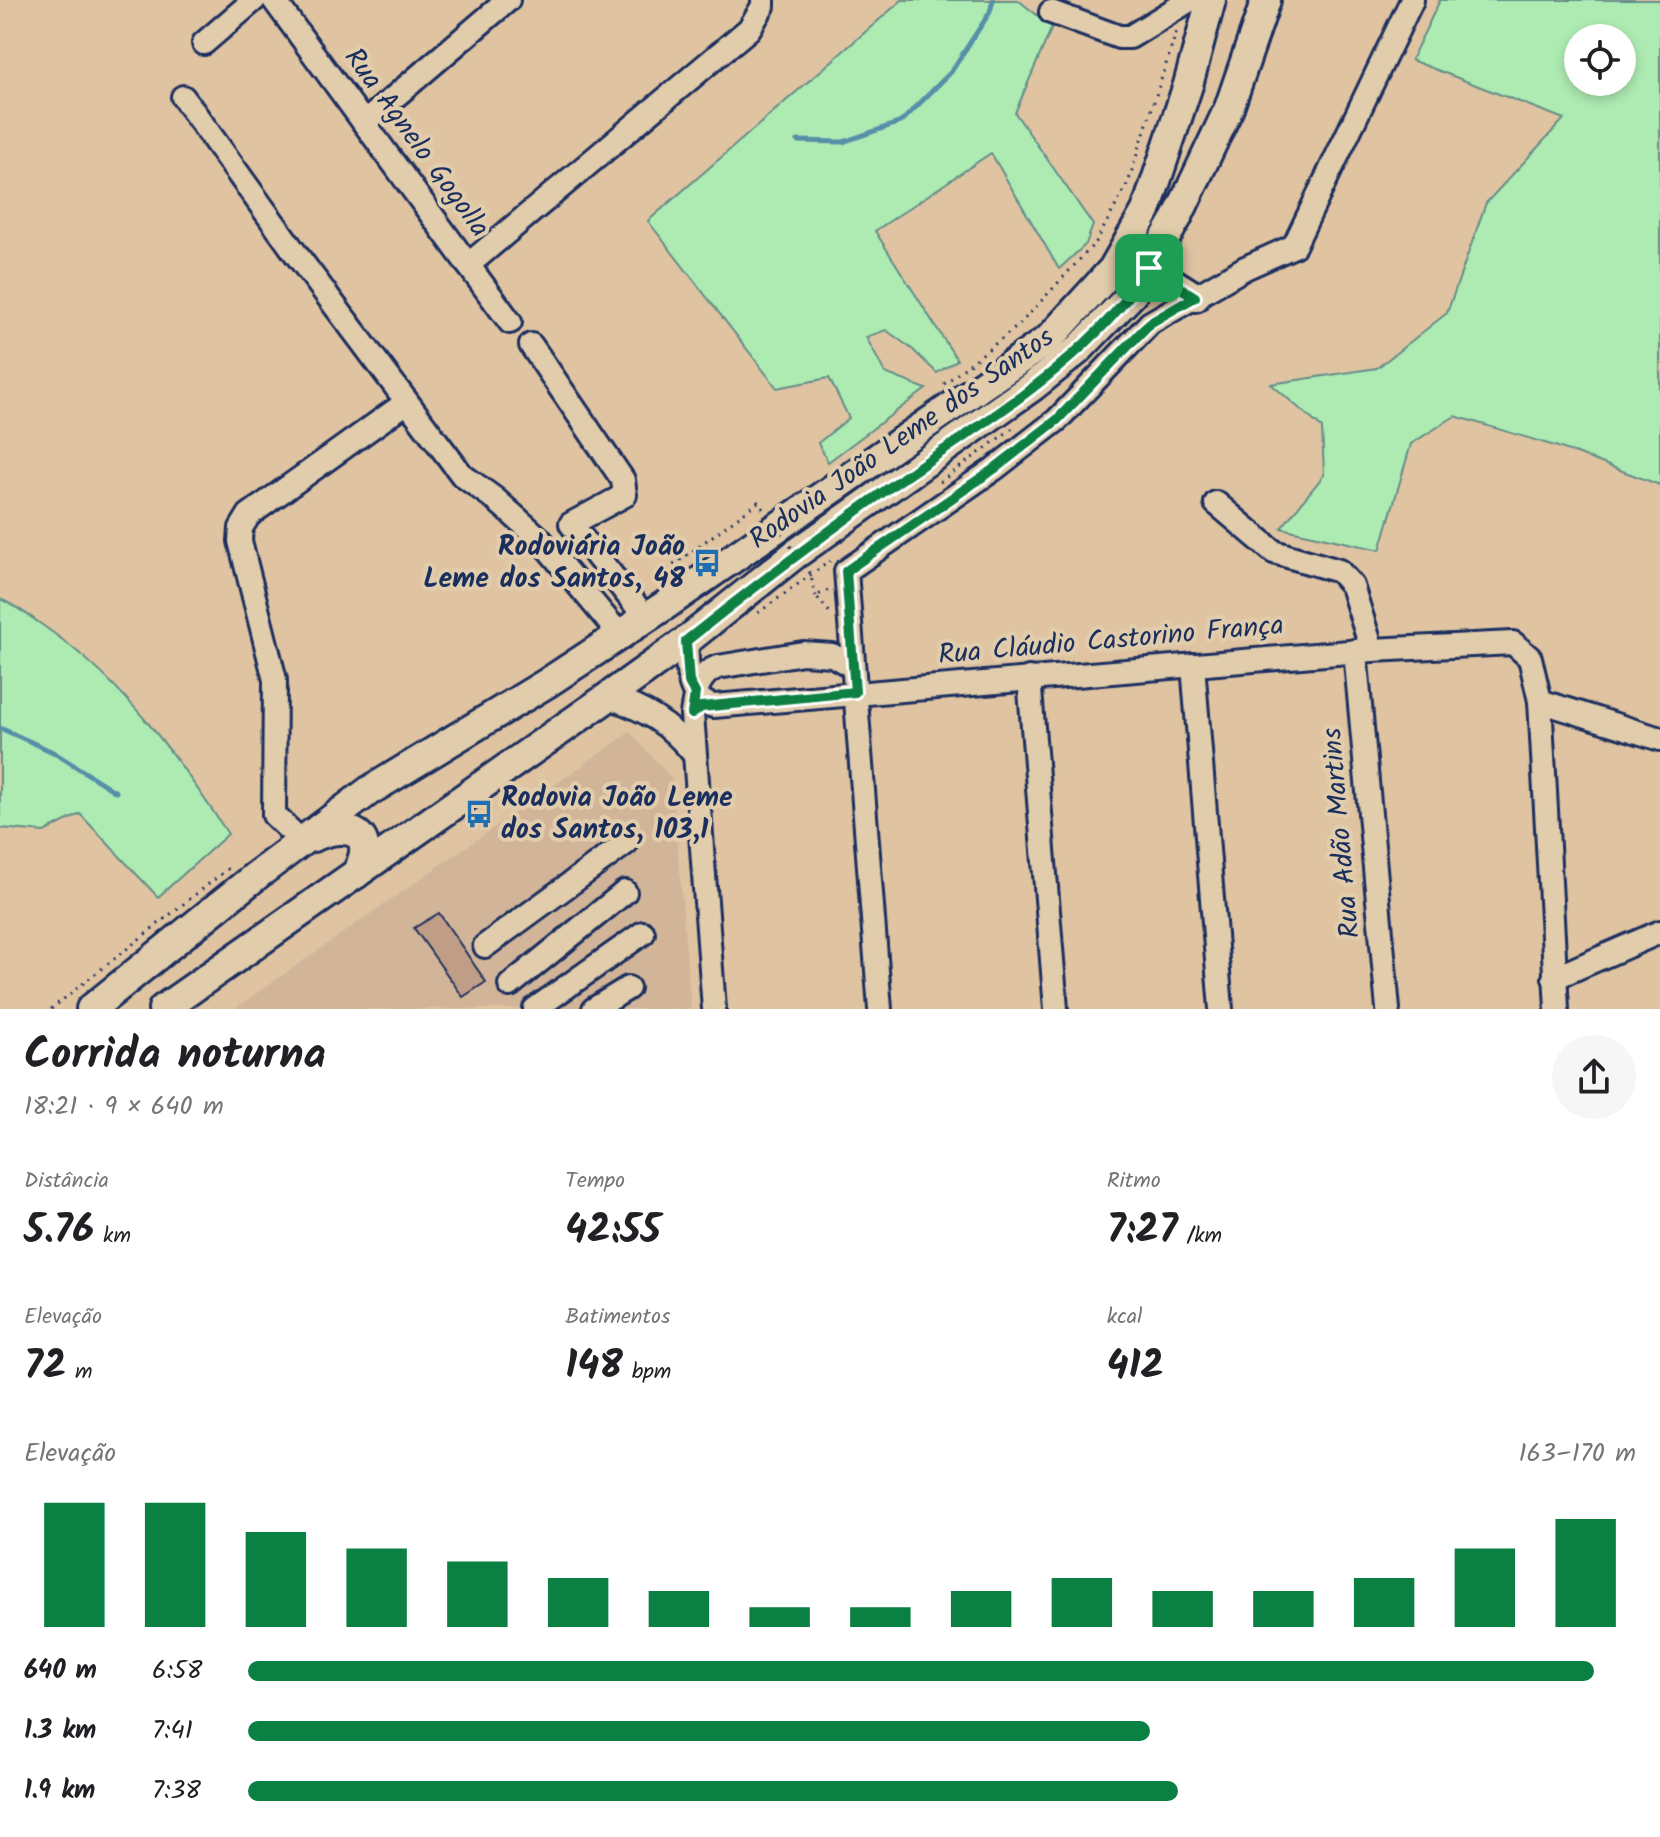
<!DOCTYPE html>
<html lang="pt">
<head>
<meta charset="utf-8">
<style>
  body { margin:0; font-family:Kalam,sans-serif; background:#f6f6f6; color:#202124; height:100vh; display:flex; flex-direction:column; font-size:30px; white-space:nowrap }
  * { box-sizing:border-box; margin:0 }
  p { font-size:26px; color:#757577 }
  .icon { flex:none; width:44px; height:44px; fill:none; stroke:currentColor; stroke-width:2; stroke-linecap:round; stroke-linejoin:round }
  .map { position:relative; height:1009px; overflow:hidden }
  .drawer { display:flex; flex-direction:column; background:#fff; flex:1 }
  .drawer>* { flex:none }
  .controls { position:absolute; left:1564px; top:24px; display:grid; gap:16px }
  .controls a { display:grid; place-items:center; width:72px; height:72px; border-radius:50%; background:#fff; box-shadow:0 4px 12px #0003; font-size:40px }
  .pin { position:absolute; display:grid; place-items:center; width:68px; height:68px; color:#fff; margin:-34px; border-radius:16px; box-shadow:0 4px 12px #0006 }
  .round { display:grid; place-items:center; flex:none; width:84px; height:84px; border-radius:42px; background:#f6f6f6 }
  .headline { display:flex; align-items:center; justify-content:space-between; height:136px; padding:0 24px }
  h1 { font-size:44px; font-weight:700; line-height:60px }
  .stats { display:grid; grid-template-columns:repeat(3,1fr); gap:12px; height:136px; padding:8px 24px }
  .stats div { display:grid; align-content:center }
  .stats b { font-size:40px; font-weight:700 }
  .stats small { font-size:22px; font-weight:400 }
  .stats p { font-size:22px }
  .chart { height:224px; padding:16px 24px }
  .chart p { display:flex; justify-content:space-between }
  .chart svg { width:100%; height:144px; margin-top:8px; stroke:#0b8043; stroke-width:6 }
  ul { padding:0 24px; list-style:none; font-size:26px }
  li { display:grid; grid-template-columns:128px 96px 1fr; align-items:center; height:60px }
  li i { height:20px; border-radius:10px; background:#0b8043 }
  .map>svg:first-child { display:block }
  .built { fill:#d2b599 }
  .green { fill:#aeebb2; stroke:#648d88; stroke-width:2; fill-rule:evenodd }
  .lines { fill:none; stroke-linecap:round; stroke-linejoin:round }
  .stream { stroke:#578fa8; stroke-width:5 }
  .building { fill:#bf9d86; stroke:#1b2f5e; stroke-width:2 }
  .minor-casing { stroke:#1b2f5e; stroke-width:28 }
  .major-casing { stroke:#1b2f5e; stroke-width:34 }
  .path { stroke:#1b2f5e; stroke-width:3; stroke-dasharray:2 6; stroke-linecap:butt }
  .minor { stroke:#e1ccab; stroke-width:22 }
  .major { stroke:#e1ccab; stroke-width:28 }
  .path-bridge { stroke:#1b2f5e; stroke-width:3; stroke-dasharray:2 6; stroke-linecap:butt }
  .route-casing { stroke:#fff; stroke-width:16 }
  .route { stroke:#0b8043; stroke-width:10 }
  .labels { text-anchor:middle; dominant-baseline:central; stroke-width:8; stroke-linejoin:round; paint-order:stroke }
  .street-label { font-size:28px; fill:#1b2f5e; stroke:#e1ccab }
  .poi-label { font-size:28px; font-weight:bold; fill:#1b2f5e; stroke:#e1ccab; text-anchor:end }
</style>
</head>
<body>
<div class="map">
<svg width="1660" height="1009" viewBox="0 0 1660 1009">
  <rect width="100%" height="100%" fill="#e0c4a2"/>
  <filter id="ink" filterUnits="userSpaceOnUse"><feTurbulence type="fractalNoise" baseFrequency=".0125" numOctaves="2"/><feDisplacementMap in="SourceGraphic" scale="16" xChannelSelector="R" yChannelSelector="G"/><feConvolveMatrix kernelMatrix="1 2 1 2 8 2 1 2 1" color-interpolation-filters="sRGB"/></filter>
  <g filter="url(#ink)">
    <path class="built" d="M630,732l42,47 19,230h-457z"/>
    <g class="green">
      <path d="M902,0h116l34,27 -37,86 78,112 -7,19 -27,25 -68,-116 -116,78 82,129 -20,13 -25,-24 -26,-19 -20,7 19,36 41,16 -98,73 -10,-19 31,-25 -20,-40 -52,10 -129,-167z"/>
      <path d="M1440,0h220v485l-102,-38 -103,-31 -44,28 -31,106 -99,-22 43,-53 -2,-47 -51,-44 106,-16 70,-55 39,-110 78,-84 -153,-59zM1578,38h44v44h-44z"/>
      <path d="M0,599c19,8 35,21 52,33 75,54 126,126 176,202l-70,63 -78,-83 -36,18 -44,-4z"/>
    </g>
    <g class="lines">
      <g class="stream">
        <path d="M798,141l45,1 58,-20 50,-50 39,-60 3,-12"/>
        <path d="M0,728l53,24 63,40"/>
      </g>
    </g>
    <path class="building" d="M439,913l47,69 -23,15 -49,-69z"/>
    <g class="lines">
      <defs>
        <g id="minor">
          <path d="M274,0l236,322"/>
          <path d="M1051,12l68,25h11l60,-37"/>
          <path d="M204,43l50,-43"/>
          <path d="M183,97l113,157 166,221 33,24 44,39 81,97"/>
          <path d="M364,123l144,-123"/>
          <path d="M468,265l281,-236 14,-23v-6"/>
          <path d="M531,345l92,135 2,15 -54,29 75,94"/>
          <path d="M1216,503l58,49 65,19 13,15 20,64"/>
          <path d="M686,641c2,24 -2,58 28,65l658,-56 141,-7 17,15 10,43 17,308"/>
          <path d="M1355,651l33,358"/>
          <path d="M1193,665l28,344"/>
          <path d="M1029,678l27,331"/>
          <path d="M608,697c37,12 62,27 86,57"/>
          <path d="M1540,701l120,38"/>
          <path d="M302,842l-28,-27 1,-135 -35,-139 1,-13 8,-13 158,-113"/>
          <path d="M485,946l141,-103"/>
          <path d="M1554,978l106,-46"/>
          <path d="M510,985l115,-93"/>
          <path d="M535,1009l108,-76"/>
          <path d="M594,1009l34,-21"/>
          <path d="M714,1009l-22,-295c3,-19 5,-40 26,-47l85,-14 29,2 21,12"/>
          <path d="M880,1009l-34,-438 148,-102 63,-49 93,-97 95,-55 49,-22 118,-246"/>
        </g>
        <g id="major">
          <path d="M1149,268l46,29"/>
          <path d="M313,837c37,-17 66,-3 43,37"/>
          <path d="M91,1009l166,-134 112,-84 178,-108 120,-79 382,-265 64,-70 33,-58 42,-126 23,-85"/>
          <path d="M163,1009l445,-312 78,-56 108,-86 239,-169 45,-36 55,-57 44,-75 52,-110 37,-108"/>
        </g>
      </defs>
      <use href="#minor" class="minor-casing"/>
      <use href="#major" class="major-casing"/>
      <g class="path">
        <path d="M944,384l74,-58 78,-84 32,-59 49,-153"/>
        <path d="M940,482l74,-55"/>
        <path d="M828,590l-12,6 15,18"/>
        <path d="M758,613l72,-52"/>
        <path d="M51,1009l179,-142"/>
      </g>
      <use href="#minor" class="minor"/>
      <use href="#major" class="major"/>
      <path class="path-bridge" d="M667,570l91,-68 52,71 6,23"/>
    </g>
  </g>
  <g class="lines" filter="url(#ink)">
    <defs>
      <path id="route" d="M1149,268l46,29 -45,26 -93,97 -63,49 -148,102 9,121 -154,15 -9,7 3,-21 -6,-11 -3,-41c70,-56 141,-109 214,-161 88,-61 190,-120 249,-212z"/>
    </defs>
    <use href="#route" class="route-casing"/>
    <use href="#route" class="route"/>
  </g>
  <defs>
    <symbol id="bus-bare" viewBox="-9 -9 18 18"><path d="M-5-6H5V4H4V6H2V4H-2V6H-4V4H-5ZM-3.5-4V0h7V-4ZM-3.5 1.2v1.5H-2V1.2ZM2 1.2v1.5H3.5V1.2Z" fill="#1f6fb2" stroke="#e1ccab" stroke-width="2.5" paint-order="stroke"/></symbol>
  </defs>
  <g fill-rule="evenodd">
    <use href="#bus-bare" x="687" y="543" width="40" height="40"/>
    <use href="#bus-bare" x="459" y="794" width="40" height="40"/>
  </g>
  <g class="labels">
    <g class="street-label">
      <text transform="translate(416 143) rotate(54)">Rua Agnelo Gogolla</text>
      <text transform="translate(902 439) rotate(-35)">Rodovia João Leme dos Santos</text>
      <text transform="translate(1111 641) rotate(-5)">Rua Cláudio Castorino França</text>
      <text transform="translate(1342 833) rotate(-95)">Rua Adão Martins</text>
    </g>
    <g class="poi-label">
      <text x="685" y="547">Rodoviária João<tspan x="685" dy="32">Leme dos Santos, 48</tspan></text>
      <text x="501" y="798" text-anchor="start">Rodovia João Leme<tspan x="501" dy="32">dos Santos, 103,1</tspan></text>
    </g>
  </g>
</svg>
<div class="controls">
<a><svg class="icon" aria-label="locate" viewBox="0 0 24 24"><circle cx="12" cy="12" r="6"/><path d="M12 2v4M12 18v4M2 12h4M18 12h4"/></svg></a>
</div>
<div class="pin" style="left:1149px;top:268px;background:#1e9e55"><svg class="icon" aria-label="arrive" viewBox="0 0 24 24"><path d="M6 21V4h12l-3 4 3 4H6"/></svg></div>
</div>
<section class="drawer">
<div class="headline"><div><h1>Corrida noturna</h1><p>18:21 · 9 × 640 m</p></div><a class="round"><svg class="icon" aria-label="share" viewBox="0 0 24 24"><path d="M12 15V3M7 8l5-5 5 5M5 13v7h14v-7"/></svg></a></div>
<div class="stats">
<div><p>Distância</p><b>5.76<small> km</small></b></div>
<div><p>Tempo</p><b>42:55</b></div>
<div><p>Ritmo</p><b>7:27<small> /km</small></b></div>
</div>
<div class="stats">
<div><p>Elevação</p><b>72<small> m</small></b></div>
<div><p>Batimentos</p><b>148<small> bpm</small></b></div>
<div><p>kcal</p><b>412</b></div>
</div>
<div class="chart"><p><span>Elevação</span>163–170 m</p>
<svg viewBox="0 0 160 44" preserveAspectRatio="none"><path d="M5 44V6M15 44V6M25 44V15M35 44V20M45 44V24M55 44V29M65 44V33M75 44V38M85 44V38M95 44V33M105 44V29M115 44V33M125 44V33M135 44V29M145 44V20M155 44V11"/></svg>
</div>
<ul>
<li><b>640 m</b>6:58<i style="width:97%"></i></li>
<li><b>1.3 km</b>7:41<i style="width:65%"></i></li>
<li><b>1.9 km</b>7:38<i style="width:67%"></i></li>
</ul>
</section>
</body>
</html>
